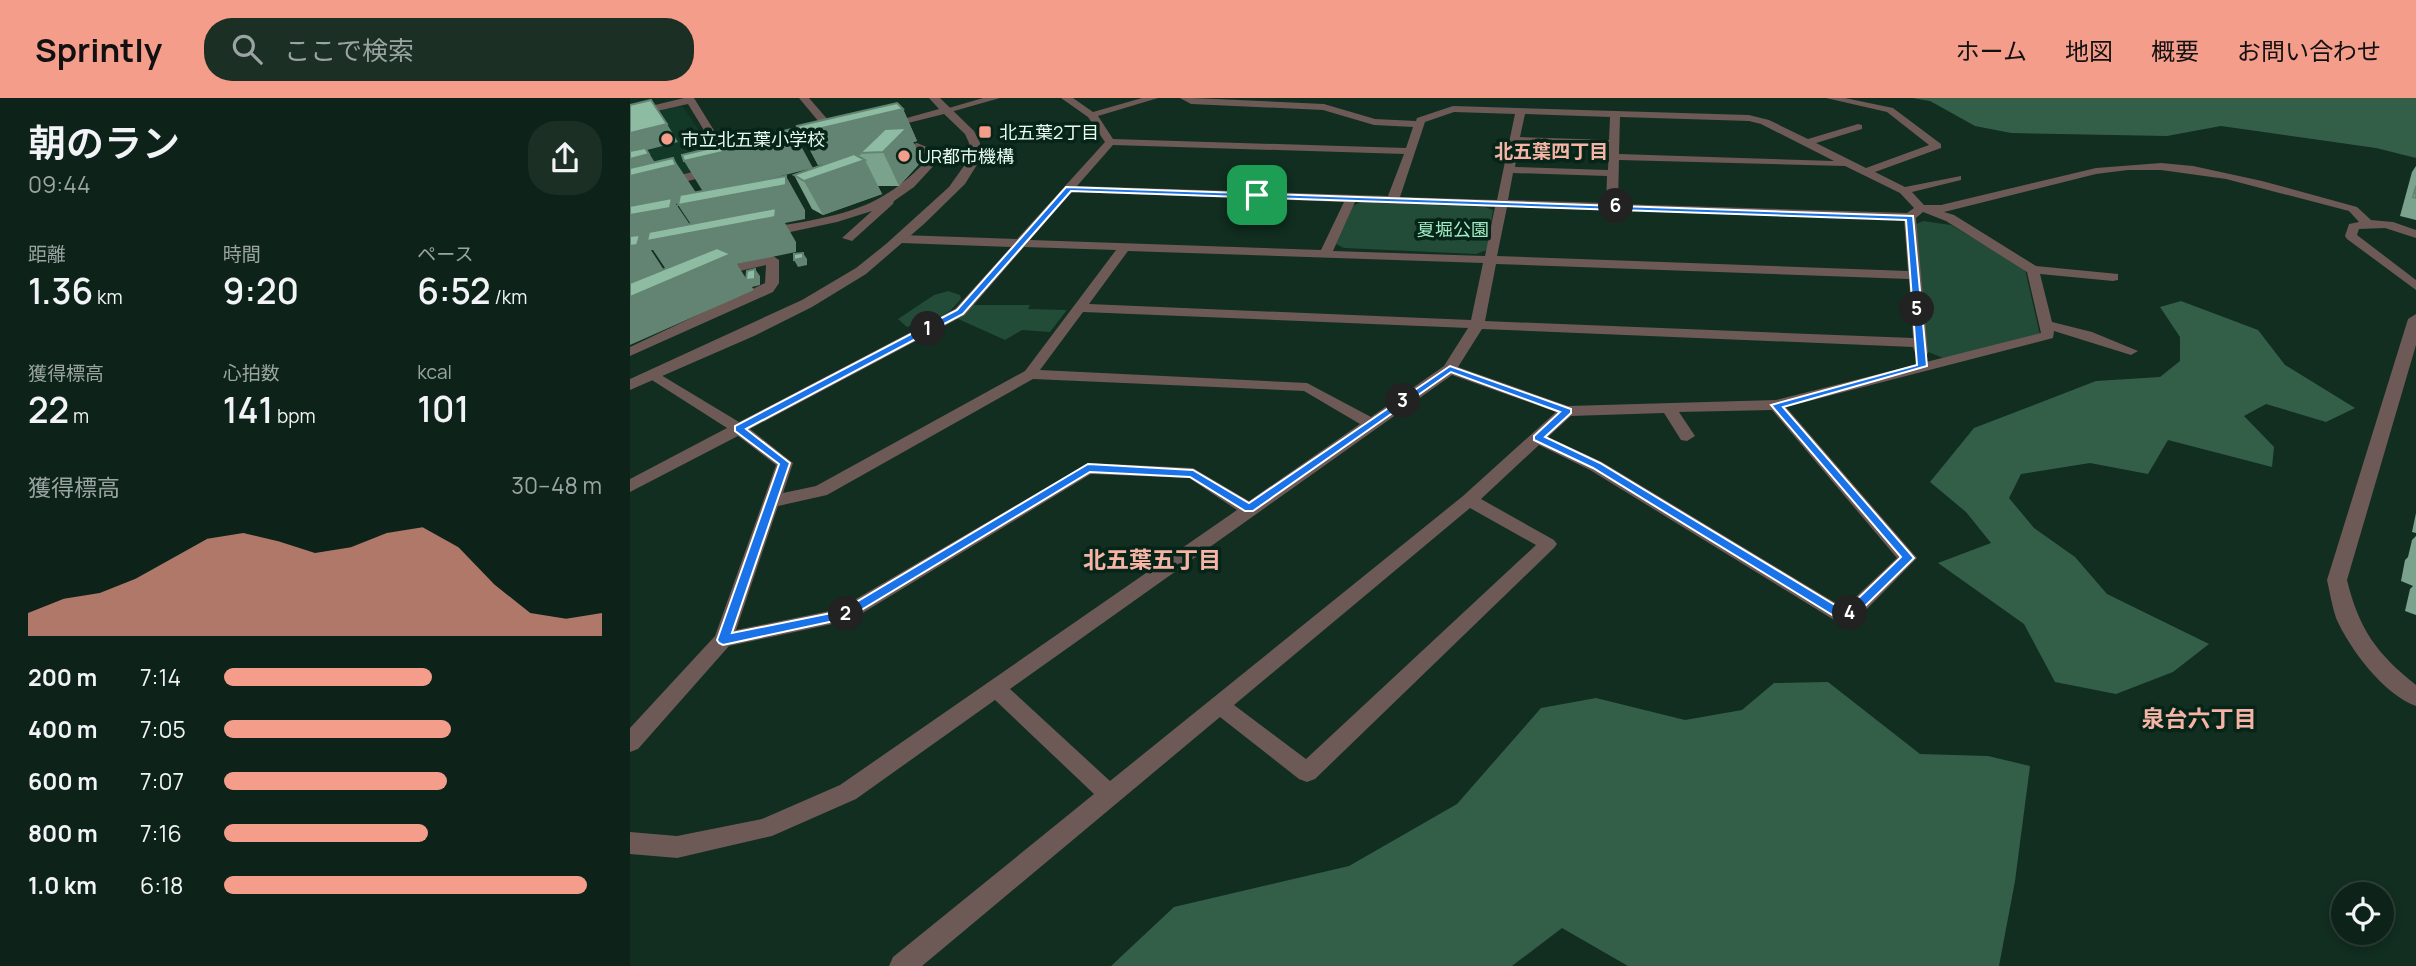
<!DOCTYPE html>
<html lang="ja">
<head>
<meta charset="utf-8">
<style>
  body { margin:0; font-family:Manrope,"Noto Sans JP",sans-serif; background:#1b2f25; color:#f1f3f6; height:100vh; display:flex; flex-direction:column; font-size:26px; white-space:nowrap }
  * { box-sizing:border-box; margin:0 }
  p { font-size:23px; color:#9aa4a2 }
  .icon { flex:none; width:38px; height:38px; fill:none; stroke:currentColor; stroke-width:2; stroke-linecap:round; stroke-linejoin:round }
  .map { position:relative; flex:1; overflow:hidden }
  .details { display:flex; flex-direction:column; background:#0d2218; width:630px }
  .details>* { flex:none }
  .tools { position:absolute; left:1701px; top:784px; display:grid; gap:14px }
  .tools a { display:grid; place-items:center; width:63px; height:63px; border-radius:50%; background:#0d2218; box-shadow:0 4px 10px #0003,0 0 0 2px #2d3f37; font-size:35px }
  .pin { position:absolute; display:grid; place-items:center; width:60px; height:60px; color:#fff; margin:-30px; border-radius:14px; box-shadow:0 4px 10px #0006 }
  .km { position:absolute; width:35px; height:35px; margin:-18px; border-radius:50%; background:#222; color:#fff; font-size:19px; line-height:35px; text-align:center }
  .round { display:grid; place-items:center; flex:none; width:74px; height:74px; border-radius:28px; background:#1b2f25 }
  .summary { display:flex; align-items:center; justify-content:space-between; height:119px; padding:0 28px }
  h1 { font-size:38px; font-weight:600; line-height:52px }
  .metrics { display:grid; grid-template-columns:repeat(3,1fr); gap:10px; height:119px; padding:7px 28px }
  .metrics div { display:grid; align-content:center }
  .metrics b { font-size:35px; font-weight:600 }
  .metrics small { font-size:19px; font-weight:400 }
  .metrics p { font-size:19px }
  .chart { height:196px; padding:14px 28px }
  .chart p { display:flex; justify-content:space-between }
  .chart svg { width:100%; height:126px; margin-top:7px; fill:#f49d8b; opacity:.7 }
  ul { padding:0 28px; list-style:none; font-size:23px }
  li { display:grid; grid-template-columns:112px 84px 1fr; align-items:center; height:52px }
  li i { height:18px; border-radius:9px; background:#f49d8b }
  header { display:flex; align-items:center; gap:42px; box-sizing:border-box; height:98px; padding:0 35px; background:#f49d8b; color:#111 }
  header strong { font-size:33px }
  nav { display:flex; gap:38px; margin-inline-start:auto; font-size:24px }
  .search { width:490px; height:63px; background:#1b2f25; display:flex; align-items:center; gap:18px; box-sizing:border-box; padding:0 24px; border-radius:28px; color:#9aa4a2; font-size:26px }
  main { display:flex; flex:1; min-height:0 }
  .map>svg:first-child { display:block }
  .built { fill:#123928 }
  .green { fill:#224b38 }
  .forest { fill:#335f49 }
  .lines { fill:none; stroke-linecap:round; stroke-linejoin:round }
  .minor { fill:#6d5955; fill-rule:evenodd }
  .tertiary { fill:#6d5955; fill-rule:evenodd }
  .wall { fill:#7aa28c }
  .shaded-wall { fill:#638472 }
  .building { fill:#8ebca3; stroke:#638472; stroke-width:2 }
  .route { fill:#1a73e8; stroke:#fff; stroke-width:2; fill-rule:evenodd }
  .poi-dot { fill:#f49d8b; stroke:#062417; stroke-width:2.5 }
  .labels { text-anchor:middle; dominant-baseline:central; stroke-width:7; stroke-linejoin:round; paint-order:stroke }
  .far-poi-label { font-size:18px; fill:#e9faf0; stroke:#062417; text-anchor:start }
  .far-park-label { font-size:18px; fill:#a2ecc5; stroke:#062417 }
  .far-neighbourhood-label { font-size:19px; font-weight:bold; fill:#f6b4a6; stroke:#062417 }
  .neighbourhood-label { font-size:23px; font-weight:bold; fill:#f6b4a6; stroke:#062417 }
</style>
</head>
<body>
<header>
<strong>Sprintly</strong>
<div class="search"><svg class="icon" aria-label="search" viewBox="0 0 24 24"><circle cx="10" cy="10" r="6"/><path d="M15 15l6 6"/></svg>ここで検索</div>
<nav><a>ホーム</a><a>地図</a><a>概要</a><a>お問い合わせ</a></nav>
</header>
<main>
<section class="details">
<div class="summary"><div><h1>朝のラン</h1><p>09:44</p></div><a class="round"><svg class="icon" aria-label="share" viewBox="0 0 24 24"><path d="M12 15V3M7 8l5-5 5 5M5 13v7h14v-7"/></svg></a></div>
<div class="metrics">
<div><p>距離</p><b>1.36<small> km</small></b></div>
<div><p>時間</p><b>9:20</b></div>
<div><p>ペース</p><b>6:52<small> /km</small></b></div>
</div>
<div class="metrics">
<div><p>獲得標高</p><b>22<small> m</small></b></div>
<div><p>心拍数</p><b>141<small> bpm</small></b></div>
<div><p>kcal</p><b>101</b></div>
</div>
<div class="chart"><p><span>獲得標高</span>30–48 m</p>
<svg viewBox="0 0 160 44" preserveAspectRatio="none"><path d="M0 44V36L10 31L20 29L30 24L40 17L50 10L60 8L70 11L80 15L90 13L100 8L110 6L120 13L130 26L140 36L150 38L160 36V44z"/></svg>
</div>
<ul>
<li><b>200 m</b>7:14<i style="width:55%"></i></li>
<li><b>400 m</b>7:05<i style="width:60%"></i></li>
<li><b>600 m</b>7:07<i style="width:59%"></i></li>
<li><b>800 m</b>7:16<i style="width:54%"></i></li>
<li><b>1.0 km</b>6:18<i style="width:96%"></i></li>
</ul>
</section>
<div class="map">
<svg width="1786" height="868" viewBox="0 0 1786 868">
  <rect width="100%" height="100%" fill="#112e20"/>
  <path class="built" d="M45,8l8,1 37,54 -7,5 -83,21v-70z"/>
  <g class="green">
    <path d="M730,104l125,5 8,3 -6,40 -11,4 -132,-6 -8,-4 17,-38z"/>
    <path d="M1293,123l28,4 74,44 15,66 -97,23 -17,-7 -12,-126z"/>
    <path d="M318,193l12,4 1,4 -11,12 -31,17 -7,-3 -5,2 -9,-8 36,-24z"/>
    <path d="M341,207h59l-2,4 39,1 -17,22 -28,-2 -17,10 -49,-22z"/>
  </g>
  <g class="forest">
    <path d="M1282,0h504v60l-40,-10 -155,-22 -54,10 -156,-3 -36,-7 -45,-25z"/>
    <path d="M1551,203l77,29 27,35 70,43 -29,14 -60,-18 -22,12 30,31 -2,20 -104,-27 -20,34 -58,-11 -69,11 -12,24 25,30 41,29 32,37 102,50 -36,28 -57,22 -61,-12 -31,-58 -86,-61 53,-20 -25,-31 -36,-30 44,-54 122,-47 64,-4 20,-16v-24l-20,-30z"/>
    <path d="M1198,584l92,72 68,2 42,10 -15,115 -16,85h-371l-66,-38 -50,38h-401l63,-59 175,-41 108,-62 84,-96 55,-10 89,22 57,-10 32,-27z"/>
  </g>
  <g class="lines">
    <g class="minor">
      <path d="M54,0h10l42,68 -1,2h-8l-39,-64 -58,13v-6z"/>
      <path d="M169,0h10l33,38v4h-8z"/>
      <path d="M353,0h17l-53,15 -5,-3z"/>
      <path d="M431,0h12l20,14 49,-14h16l-60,18 15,23 293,9 7,-21 -39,-2 -51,-15 -132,-6 -11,-6h13l131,6 51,15 41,2 1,-3 36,-12 296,9 20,5 39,19 50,-15 4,1v4l-46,14 50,25 63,-23 -42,-33 -61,-14h19l48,10 48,36v4l-66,24 30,15 56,-11v4l-49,12 12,13h17l155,-37 65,-5 32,3 69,15 95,26 14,13 22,2 23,8v8l-31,-10 -26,1 -2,6 59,45v10l-69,-51 -2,-3 4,-12 10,-2 -10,-11 -123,-32 -65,-9h-33l-32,4 -152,38 10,3 82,51 82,8v6l-5,1 -73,-7 12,48 40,10 46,19 -7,4 -77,-24 -1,7 -267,69 131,151 -64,65 -7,2 -7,-2 -249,-153 -51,-25 -58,54 73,41 3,4 -3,4 -239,231 -8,3 -8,-3 -79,-62 -298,249h-33l4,-9 201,-163 -99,-94 -139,99 -84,37 -95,22 -47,-4v-22l47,4 85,-17 78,-34 397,-275 -48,-32 -98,-4 -240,146 -122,26 -91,103 -8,3v-24l85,-92 61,-171 -38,-29 -108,56v-13l97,-51 -83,-53 2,-3h10l83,50 216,-113 56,-62 -110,-4 -6,-4 6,-4 116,4 88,-97 -17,-25zM824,14l61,2 -18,86 -97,-3 25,-75zM895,16l85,3 -1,23 -89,-3zM990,19l129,4 12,3 73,37 -215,-7zM889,45l90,3 -1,24 -93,-3zM483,47l291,9 -16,42 -311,-10zM989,62l226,6 55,27 14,15 -7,5 -289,-9zM883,75l94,3 -1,27 -98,-3zM442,94l272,10 -23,48 -291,-10zM725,104l140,5 -10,49 -152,-5zM877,109l397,13 4,51 -411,-15zM1293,114l23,9 81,51 14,61 -265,67 -208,6 -110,-39 24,-38 431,18 3,9h10l2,-3 -12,-135zM394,149l92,3 -91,121 -209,115 -33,7 10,-30 -43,-34 215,-114zM498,153l355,12 -12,57 -382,-16zM866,166l413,15 4,59 -428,-17zM453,214l385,16 -24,38 -73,51 -64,-34 -267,-13zM822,277l104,37 -93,84 -353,285 -100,-92zM403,281l271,12 56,33 -111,77 -56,-33 -105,-5 -249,146 -103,21 42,-124 49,-11zM1142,312l125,148 -53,50 -242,-146 -54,-25 23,-21 93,-3 17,27 6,1 8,-5 -16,-24zM840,410l66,37 -230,214 -72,-54z"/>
      <path d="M287,45l17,7 4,11 -24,26 -20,14 -1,3 -41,37 -10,-3 30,-27 -35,11 -70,15 -6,-4c11,-8 33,-9 47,-12 52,-10 82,-22 119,-61l-2,-6 -9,-5 -25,5 -5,-3z"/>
      <path d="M143,158l6,4v23l-6,9 -143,64v-9l135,-64 1,-18 -48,11 -6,-4 1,-3z"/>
    </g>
    <g class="tertiary">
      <path d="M299,0h11l34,33 6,12 1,10 -3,10 -13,21 -41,40 -58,50 -54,33 -58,29 -124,54v-11l172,-79 54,-32 30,-24 63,-57 17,-24 3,-20 -4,-9 -21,-20 -60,15 -6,-3 61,-17z"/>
      <path d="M89,67l4,1v6l-93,24v-8z"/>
      <path d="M1786,216v31l-69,235c12,49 29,73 69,105v21c-32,-11 -67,-58 -80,-88 -4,-12 -6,-25 -9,-38l81,-261z"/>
    </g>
  </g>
  <g class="wall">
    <path d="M273,11l14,32 -4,1 9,19 -23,25h-21l4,8 -59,21 -11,-6 -18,-34 39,-13 -15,3 -21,-39z"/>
    <path d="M1786,68v54l-16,-4 12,-44z"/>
    <path d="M1786,415v20l-4,-1z"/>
    <path d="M1786,438v79l-11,-4 5,-22 3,-3 -12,-5 4,-21 3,-3 4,-17z"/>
  </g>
  <g class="shaded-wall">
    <path d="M273,11l14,32 -4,1 9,19 -23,25 -16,-34 -23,1 1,2 -43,10 -17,-32z"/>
    <path d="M37,26l11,18 -31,8 12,19 14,-11 22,33 3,7 -22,6 19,28h1l-18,-27 108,-29 19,34v9l-20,4 11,19v10l-59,12 10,16 8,-11 5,7v9l-8,2 2,3 -124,55v-48l41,-20 -18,-27h-2l13,20 -34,17v-154z"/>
    <path d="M165,37l18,33 -108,27 -21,-34z"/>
    <path d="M235,62l17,34 -59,21 -19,-34z"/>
    <path d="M173,155l4,6v6l-9,2 -4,-7z"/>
  </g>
  <g class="building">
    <path d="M21,2l16,24 -37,9v-28z"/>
    <path d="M267,5l6,6 -102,24 -4,-7z"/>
    <path d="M277,30l-24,24 -23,1 25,-24z"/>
    <path d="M162,31l3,6 -111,26 -2,-6z"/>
    <path d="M15,50l4,6 -19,5v-8z"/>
    <path d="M224,56l11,6 -61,21 -10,-6z"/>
    <path d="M43,60l3,7 -46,11v-8z"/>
    <path d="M156,78v9l-108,20 2,-10z"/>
    <path d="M1786,88v12l-3,-1z"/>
    <path d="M42,100l-2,10 -40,7v-9z"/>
    <path d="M146,110l-1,9 -128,24 2,-9z"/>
    <path d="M10,137l-3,10 -7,1v-10z"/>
    <path d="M87,150l14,6 -101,43v-14z"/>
    <path d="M173,155v5l-9,2v-6z"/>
    <path d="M125,171v10l-9,1 1,-9z"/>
  </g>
  <path class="route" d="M436,89l847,29 14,150 -144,41 131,151 -64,63h-8l-249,-153 -59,-28v-4l26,-24 -109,-40 -198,139h-8l-55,-34 -100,-5 -242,146 -125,27 -4,-2 -2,-3 62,-176 -44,-33v-5l222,-116zM441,93l835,29 11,145 -146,40 130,152 -56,54 -245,-148 -55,-26 26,-24v-4l-121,-43 -201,137 -56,-33 -105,-6 -247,147 -109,22 58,-170 -44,-34 217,-115z"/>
  <g class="poi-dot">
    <rect x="348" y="27" width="14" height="14" rx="3.5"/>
    <circle cx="37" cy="41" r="7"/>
    <circle cx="274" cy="58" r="7"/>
  </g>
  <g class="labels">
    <g class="far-poi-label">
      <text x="369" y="34">北五葉2丁目</text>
      <text x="51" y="41">市立北五葉小学校</text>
      <text x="288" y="58">UR都市機構</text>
    </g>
    <g class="far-park-label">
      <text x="823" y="131">夏堀公園</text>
    </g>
    <g class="far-neighbourhood-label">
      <text x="921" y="53">北五葉四丁目</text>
    </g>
    <g class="neighbourhood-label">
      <text x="522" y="461">北五葉五丁目</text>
      <text x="1569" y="620">泉台六丁目</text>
    </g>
  </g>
</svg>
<div class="tools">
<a><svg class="icon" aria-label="locate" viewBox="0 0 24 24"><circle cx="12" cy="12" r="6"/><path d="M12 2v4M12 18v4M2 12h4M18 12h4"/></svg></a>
</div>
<div class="pin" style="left:627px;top:97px;background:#1e9e55"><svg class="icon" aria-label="arrive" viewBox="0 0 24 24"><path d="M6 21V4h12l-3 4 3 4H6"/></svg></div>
<b class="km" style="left:298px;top:231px">1</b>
<b class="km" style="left:216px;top:516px">2</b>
<b class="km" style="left:773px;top:303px">3</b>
<b class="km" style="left:1220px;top:515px">4</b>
<b class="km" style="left:1287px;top:211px">5</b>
<b class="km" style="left:986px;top:108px">6</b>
</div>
</main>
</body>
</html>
